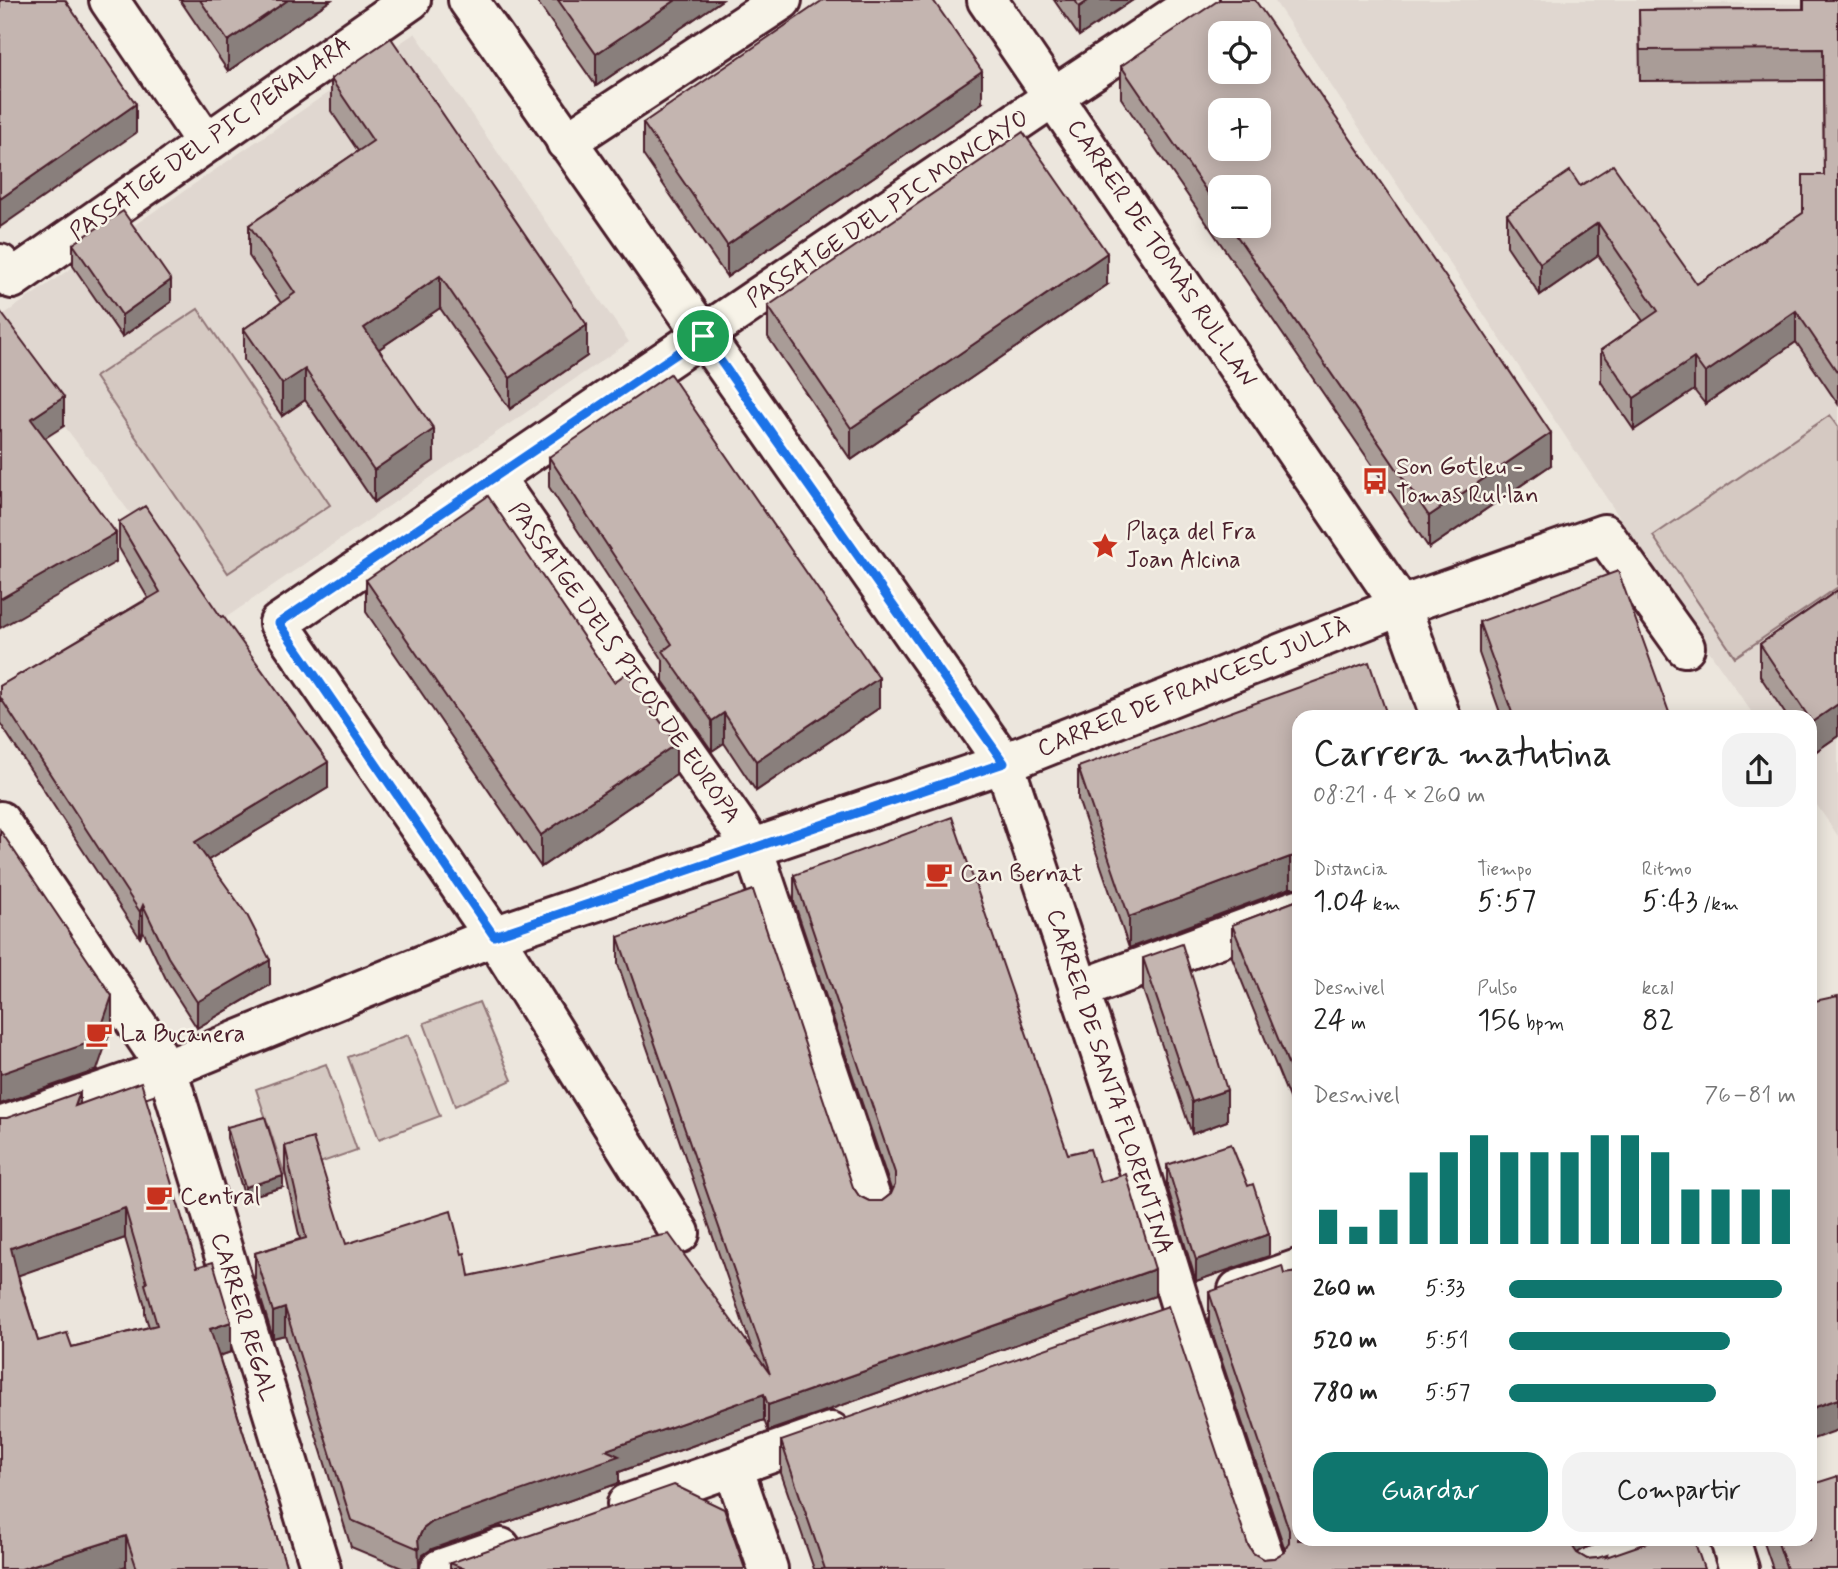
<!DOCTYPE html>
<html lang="es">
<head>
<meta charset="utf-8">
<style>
  body { margin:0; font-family:Mynerve,sans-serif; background:#f2f2f2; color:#222; height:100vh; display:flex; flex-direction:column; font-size:26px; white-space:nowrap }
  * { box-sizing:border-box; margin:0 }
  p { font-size:23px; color:#767676 }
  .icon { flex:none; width:38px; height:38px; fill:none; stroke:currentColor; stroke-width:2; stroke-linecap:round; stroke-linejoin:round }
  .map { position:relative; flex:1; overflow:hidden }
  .details { position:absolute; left:1292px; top:710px; width:525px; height:836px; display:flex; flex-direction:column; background:#fff; border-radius:21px; box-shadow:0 4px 18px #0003 }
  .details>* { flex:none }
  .buttons { position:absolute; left:1208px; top:21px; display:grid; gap:14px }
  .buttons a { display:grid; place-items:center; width:63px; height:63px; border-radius:14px; background:#fff; box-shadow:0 4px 18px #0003; font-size:35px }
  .pin { position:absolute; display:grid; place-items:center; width:60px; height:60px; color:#fff; margin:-30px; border:4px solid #fff; border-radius:50%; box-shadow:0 2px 7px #0007 }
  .round { display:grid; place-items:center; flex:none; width:74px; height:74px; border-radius:21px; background:#f2f2f2 }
  .headline { display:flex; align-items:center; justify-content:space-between; height:119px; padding:0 21px }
  h1 { font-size:38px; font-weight:600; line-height:52px }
  .metrics { display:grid; grid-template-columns:repeat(3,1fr); gap:10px; height:119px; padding:7px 21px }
  .metrics div { display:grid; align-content:center }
  .metrics b { font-size:30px; font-weight:600 }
  .metrics small { font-size:19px; font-weight:400 }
  .metrics p { font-size:19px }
  .chart { height:196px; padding:14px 21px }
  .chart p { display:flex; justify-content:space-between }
  .chart svg { width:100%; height:126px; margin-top:7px; stroke:#0f766e; stroke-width:6 }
  .action { display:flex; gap:14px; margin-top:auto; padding:14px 21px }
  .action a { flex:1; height:80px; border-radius:21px; background:#0f766e; color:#fff; font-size:28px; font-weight:600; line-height:80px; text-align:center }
  .action a+a { background:#f2f2f2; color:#222 }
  ul { padding:0 21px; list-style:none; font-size:23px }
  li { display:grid; grid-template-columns:112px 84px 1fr; align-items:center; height:52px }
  li i { height:18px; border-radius:9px; background:#0f766e }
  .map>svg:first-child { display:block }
  .built { fill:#e0d7d0 }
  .green { fill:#d5c9c2; stroke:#907476; stroke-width:2 }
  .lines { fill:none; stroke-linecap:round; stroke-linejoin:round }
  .street-casing { stroke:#4a1f2b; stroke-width:44 }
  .street { stroke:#f7f3e8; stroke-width:38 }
  .wall { fill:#a99c97; stroke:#4a1f2b; stroke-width:2; fill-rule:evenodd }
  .shaded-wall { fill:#897f7b; stroke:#4a1f2b; stroke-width:2 }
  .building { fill:#c4b5b0; stroke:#4a1f2b; stroke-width:2; fill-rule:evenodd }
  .route-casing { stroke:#fff; stroke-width:14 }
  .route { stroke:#1a73e8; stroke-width:9 }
  .labels { text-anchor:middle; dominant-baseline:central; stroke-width:5; stroke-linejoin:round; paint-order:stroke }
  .street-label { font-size:24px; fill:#4a1f2b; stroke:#f7f3e8 }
  .poi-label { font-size:24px; fill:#4a1f2b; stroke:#f7f3e8; text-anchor:start }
</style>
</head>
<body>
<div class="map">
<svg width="1838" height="1569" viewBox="0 0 1838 1569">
  <rect width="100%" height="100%" fill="#ece6dd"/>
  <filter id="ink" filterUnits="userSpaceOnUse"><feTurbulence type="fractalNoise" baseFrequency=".0143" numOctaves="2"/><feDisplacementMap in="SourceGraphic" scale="14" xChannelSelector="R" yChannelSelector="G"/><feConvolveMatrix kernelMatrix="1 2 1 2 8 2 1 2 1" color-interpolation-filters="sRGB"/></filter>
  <g filter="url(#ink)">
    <g class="built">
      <path d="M1274,0h420v3l144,1v832l-28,-41v-77l-55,-1 -55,-79z"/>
      <path d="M415,33l214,309 -417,285 -66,-93 -136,-180 -10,-37z"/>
    </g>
    <g class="green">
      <path d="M198,309l132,196 -102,68 -133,-196z"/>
      <path d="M1830,415l8,11v161l-103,70 -82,-121z"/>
      <path d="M479,1002l33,78 -57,26 -31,-83z"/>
      <path d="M408,1035l32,81 -61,23 -31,-82z"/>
      <path d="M326,1064l31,86 -72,25 -29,-86z"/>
    </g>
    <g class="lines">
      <defs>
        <g id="street">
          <path d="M109,0l97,143"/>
          <path d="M468,0l536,763 130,390 48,157 86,259"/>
          <path d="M987,0l414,606 40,112"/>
          <path d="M566,142l216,-142"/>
          <path d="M0,264l12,15 399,-279"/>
          <path d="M494,477l259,371 121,359"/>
          <path d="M0,821l167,248 154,500"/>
          <path d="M1079,990l219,-81"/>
          <path d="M0,1127l167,-58 327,-133 510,-173 397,-157 203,-72 81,113"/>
          <path d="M680,1233l-186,-297 -215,-313 774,-526 146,-97"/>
          <path d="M1238,1290l60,-21"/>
          <path d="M733,1467l35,102"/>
          <path d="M627,1504l204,-72"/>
          <path d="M1730,1540l9,29"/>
          <path d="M440,1569l61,-21"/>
        </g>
      </defs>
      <use href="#street" class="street-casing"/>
      <use href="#street" class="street"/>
    </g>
    <g class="wall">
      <path d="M180,0h151l-103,71z"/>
      <path d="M536,0h186l-126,86z"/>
      <path d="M1054,0h79l-54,36z"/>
      <path d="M1803,0h35v404l-42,-62 -91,62 -11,-14 -60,40 -33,-48v-32l42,-29 -45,-66 -58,40 -33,-49v-32l73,-28 117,98 106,-71 21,-38 -1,-95 -183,1 -1,-71 164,-1z"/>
      <path d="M1121,66l430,399 -122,83 -308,-450zM1220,187l38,39h-38z"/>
      <path d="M331,79l256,277 -77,53 -70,-101 -61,41 55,112 -60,41 -69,-102 -23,16 -38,-56v-31l37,-26 -32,-47v-31l109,-74 -27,-40z"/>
      <path d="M982,103l-255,174 -84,-122v-32z"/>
      <path d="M73,244l98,58 -49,35 -49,-71z"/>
      <path d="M1107,285l-256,175 -83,-123v-31z"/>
      <path d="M549,457l330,251 -123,83 -32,-48 -12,8 -49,-70v-21l-114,-173z"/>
      <path d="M119,522l209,266 -120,72 62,125 -73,43 -29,-45 -25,-52 -3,7 -140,-215v-37l148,-88 -29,-50z"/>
      <path d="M366,580l248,102 62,93 -135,92 -175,-255z"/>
      <path d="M1838,590v146l-26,18 -2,-4v-32h-22l-28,-42v-32z"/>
      <path d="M1479,622l192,96h-169l-23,-65z"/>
      <path d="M1298,718v170h-8l-161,60 -51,-149v-32z"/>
      <path d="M794,875l274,279 32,28 55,114 -387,135 -4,-11 -145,52v11l-187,66 -9,6 -4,9v5h-15l-53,-22 -66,-212 -12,3 -18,-58v-27l45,-14 -15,-67v-26l61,98 116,10 7,22 283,73 -134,-385v-27l235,250 6,9 10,5h13l9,-7 1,-2 -98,-290z"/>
      <path d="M1298,900v220l-66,-163v-32z"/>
      <path d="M1143,958l84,163 -35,13 -49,-144z"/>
      <path d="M80,1105l117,162 34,85 -12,4 68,213h-160l-1,-3 -126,3 7,-451zM125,1238l20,68v8l4,13 -77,20 -34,-6 -20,-66z"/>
      <path d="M227,1127l56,60 -38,11 -18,-60z"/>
      <path d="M1167,1165l81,21 21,70 -73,25 -29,-95z"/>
      <path d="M1284,1274l14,266h311l-24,8 -8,5 10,6 20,-2 97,12h-890l-33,-96v-32l467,104 5,8 10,6 11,-1 10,-6 1,-2 -76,-227v-31z"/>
      <path d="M1763,1540h47l28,29h-65z"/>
      <path d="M450,1563l295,6h-295z"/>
    </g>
    <g class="shaded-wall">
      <path d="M288,0h43l-103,71v-30z"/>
      <path d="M676,0h46l-126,86v-32z"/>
      <path d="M1089,0h44l-54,36v-29z"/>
      <path d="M982,71v32l-255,174v-32z"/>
      <path d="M136,104v29l-136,94v-28z"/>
      <path d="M1598,223v32l-58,40v-32z"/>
      <path d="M1107,253v32l-256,175v-32z"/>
      <path d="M440,276v32l-76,51v-31z"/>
      <path d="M171,280v22l-49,35v-22z"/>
      <path d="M1796,311v31l-91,62v-31z"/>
      <path d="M587,325v31l-77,53v-31z"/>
      <path d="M1694,358v32l-60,40v-32z"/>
      <path d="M305,369v31l-23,16v-32z"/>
      <path d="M64,397v29l-33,21v-28z"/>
      <path d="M434,429v32l-60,41v-32z"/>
      <path d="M1551,433v32l-122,83v-32z"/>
      <path d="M116,533v29l-116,66v-29z"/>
      <path d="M879,678v30l-123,83v-30z"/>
      <path d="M1838,704v32l-26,18v-32z"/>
      <path d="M724,713v30l-12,8v-30z"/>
      <path d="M676,744v31l-135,92v-32z"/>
      <path d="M328,762v26l-133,80v-26z"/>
      <path d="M1290,857v31l-161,60v-31z"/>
      <path d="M143,905v26l-3,7v-26z"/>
      <path d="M270,960v25l-73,43v-26z"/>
      <path d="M112,996v30l-15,44 -97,34v-30z"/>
      <path d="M1227,1090v31l-35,13v-32z"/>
      <path d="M80,1092v30l-5,-16z"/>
      <path d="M283,1176v11l-38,11v-11z"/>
      <path d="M125,1208v30l-114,40v-30z"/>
      <path d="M1269,1234v22l-73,25v-21z"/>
      <path d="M1155,1269v27l-387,135v-26z"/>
      <path d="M285,1308v27l-12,3v-26z"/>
      <path d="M231,1322v30l-21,7v-30z"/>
      <path d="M764,1394v26l-145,52v11l-187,66 -9,6 -4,9 -1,-25 5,-10 9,-7 174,-72z"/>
      <path d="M1838,1399v31l-28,10v-31z"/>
      <path d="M126,1536v30l-9,3h-96z"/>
      <path d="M1571,1540h38l-24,8 -9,6 -5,10z"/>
    </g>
    <g class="building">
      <path d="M0,0h65l71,104 -136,95z"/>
      <path d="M200,0h88l-60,41z"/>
      <path d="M558,0h118l-80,54z"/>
      <path d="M823,0h110l49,71 -255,174 -84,-122z"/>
      <path d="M1075,0h14l-10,7z"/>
      <path d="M1219,0h36l225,327 71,106 -122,83 -199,-290h28v-39h-38v24l-99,-145zM1220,33h38v39h-38zM1220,110h38v39h-38z"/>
      <path d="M1804,0h34v373l-42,-62 -91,62 -11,-15 -60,40 -33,-48 57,-39 -60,-88 -58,40 -33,-49 63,-43 10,15 33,-21 84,119 106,-71v-38h21l-1,-126 -183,1 -1,-40 165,-1z"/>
      <path d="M391,38l196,287 -77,53 -70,-102 -76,52 70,101 -60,41 -69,-101 -23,15 -38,-55 51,-36 -46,-68 124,-84 -42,-62z"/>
      <path d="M1023,132l84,121 -256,175 -83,-122z"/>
      <path d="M123,211l48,69 -49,35 -49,-71z"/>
      <path d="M0,311l64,86 -33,22 85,114 -116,66z"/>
      <path d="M670,374l209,304 -123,83 -32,-48 -12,8 -49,-70 9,-7 -123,-187z"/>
      <path d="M488,496l126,186 13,-9 49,71 -135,91 -175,-255z"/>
      <path d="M145,506l76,111 2,-1 105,146 -133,80 52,73 23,45 -73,42 -29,-45 -25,-52 -3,7 -140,-215v-11l160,-94 -41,-70z"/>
      <path d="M1618,571l53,147h-157l-35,-96z"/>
      <path d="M1838,590v114l-26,18 -52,-78z"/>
      <path d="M1369,662l19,56h-90v138l-8,1 -161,60 -51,-150z"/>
      <path d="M952,817l116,337 22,-5 10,33 26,-8 29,95 -387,136 -4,-11 -158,56 13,6 -187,66 -9,7 -5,10 1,10 -68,-29 -66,-212 -12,4 -18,-59 51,-15 -21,-92 28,-8 33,106 105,-33 11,43 3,-1 4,23 129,-28 71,-14 101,140 -152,-437 135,-47 100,297 6,9 10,5h13l9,-7 4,-9v-12l-101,-298z"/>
      <path d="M0,830l112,166 -15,44 -97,34z"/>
      <path d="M1298,900v188l-66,-163z"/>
      <path d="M1182,944l45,146 -35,12 -49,-144z"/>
      <path d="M1838,996v403l-28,10v-407z"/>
      <path d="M141,1082l56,185 16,-5 18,60 -21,7 77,240h-150l-11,-33 -105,33h-21v-451h7l73,-26 -5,14zM125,1208l22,75 -2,1 12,41 -85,22 -5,-14 -29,8 -18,-57 -9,-36z"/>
      <path d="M265,1117l18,59 -38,11 -18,-60z"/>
      <path d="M1231,1144l17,42 5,-2 16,50 -73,26 -29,-95z"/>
      <path d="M1282,1266l2,8 14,-2v268h273v4l6,9 10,6 11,-1 9,-3 -1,2 49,-17h39l10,29h-879l-44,-128 387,-135 80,239 5,8 10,6 11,-1 10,-6 5,-10v-12l-80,-238z"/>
      <path d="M1838,1476v93h-51l-10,-29h33v-55z"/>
      <path d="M674,1485l50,24 21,60h-280l-15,-6z"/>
    </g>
  </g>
  <g class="lines" filter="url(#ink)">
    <defs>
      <path id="route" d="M703,336l301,427 -510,173 -215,-313z"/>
    </defs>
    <use href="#route" class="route-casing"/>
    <use href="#route" class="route"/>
  </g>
  <defs>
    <symbol id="bus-bare" viewBox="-9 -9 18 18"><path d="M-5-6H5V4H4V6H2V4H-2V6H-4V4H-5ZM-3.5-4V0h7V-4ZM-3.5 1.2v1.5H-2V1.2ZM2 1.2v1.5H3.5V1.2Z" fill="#c8321e" stroke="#f7f3e8" stroke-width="2.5" paint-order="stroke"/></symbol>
    <symbol id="sight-bare" viewBox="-9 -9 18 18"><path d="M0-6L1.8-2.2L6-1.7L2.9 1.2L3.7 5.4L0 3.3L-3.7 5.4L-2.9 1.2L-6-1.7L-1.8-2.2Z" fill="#c8321e" stroke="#f7f3e8" stroke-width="2.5" paint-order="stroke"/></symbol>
    <symbol id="cafe-bare" viewBox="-9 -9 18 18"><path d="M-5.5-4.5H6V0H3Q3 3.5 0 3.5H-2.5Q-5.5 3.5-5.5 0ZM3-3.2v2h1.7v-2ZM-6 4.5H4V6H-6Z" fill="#c8321e" stroke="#f7f3e8" stroke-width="2.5" paint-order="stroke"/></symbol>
  </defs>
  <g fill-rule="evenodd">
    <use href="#bus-bare" x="1356" y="462" width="38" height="38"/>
    <use href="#sight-bare" x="1086" y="527" width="38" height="38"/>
    <use href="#cafe-bare" x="920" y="855" width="38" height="38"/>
    <use href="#cafe-bare" x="80" y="1015" width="38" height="38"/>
    <use href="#cafe-bare" x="140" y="1178" width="38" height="38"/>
  </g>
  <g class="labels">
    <g class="street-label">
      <text transform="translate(211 139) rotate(-35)">PASSATGE DEL PIC PEÑALARA</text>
      <text transform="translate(888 209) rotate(-34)">PASSATGE DEL PIC MONCAYO</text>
      <text transform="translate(1161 254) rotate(56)">CARRER DE TOMÀS RUL·LAN</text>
      <text transform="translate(624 663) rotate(55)">PASSATGE DELS PICOS DE EUROPA</text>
      <text transform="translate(1194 688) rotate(-22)">CARRER DE FRANCESC JULIÀ</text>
      <text transform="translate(1109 1082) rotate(72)">CARRER DE SANTA FLORENTINA</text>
      <text transform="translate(243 1317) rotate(73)">CARRER REGAL</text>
    </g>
    <g class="poi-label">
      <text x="1396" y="467">Son Gotleu -<tspan x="1396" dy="28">Tomas Rul·lan</tspan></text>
      <text x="1126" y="532">Plaça del Fra<tspan x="1126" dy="28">Joan Alcina</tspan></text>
      <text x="960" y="874">Can Bernat</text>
      <text x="120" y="1034">La Bucanera</text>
      <text x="180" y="1197">Central</text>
    </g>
  </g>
</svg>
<div class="buttons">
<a><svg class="icon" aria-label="locate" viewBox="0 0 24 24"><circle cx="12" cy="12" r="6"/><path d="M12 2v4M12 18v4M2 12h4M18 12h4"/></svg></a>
<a>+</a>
<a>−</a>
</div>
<div class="pin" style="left:703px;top:336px;background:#1e9e55"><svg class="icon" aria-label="arrive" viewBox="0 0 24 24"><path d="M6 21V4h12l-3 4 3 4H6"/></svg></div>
<section class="details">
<div class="headline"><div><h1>Carrera matutina</h1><p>08:21 · 4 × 260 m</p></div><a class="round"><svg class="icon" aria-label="share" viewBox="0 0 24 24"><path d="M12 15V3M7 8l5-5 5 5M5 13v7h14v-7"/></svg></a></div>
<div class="metrics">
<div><p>Distancia</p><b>1.04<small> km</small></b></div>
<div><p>Tiempo</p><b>5:57</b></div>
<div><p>Ritmo</p><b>5:43<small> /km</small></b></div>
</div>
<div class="metrics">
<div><p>Desnivel</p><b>24<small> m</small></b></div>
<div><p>Pulso</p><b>156<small> bpm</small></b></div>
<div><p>kcal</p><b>82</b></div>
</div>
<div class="chart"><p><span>Desnivel</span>76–81 m</p>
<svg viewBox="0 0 160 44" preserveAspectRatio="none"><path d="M5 44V32M15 44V38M25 44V32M35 44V19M45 44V12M55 44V6M65 44V12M75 44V12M85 44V12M95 44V6M105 44V6M115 44V12M125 44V25M135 44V25M145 44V25M155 44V25"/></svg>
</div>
<ul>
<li><b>260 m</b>5:33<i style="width:95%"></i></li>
<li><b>520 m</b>5:51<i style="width:77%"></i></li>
<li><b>780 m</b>5:57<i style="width:72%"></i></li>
</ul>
<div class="action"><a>Guardar</a><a>Compartir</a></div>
</section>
</div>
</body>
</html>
